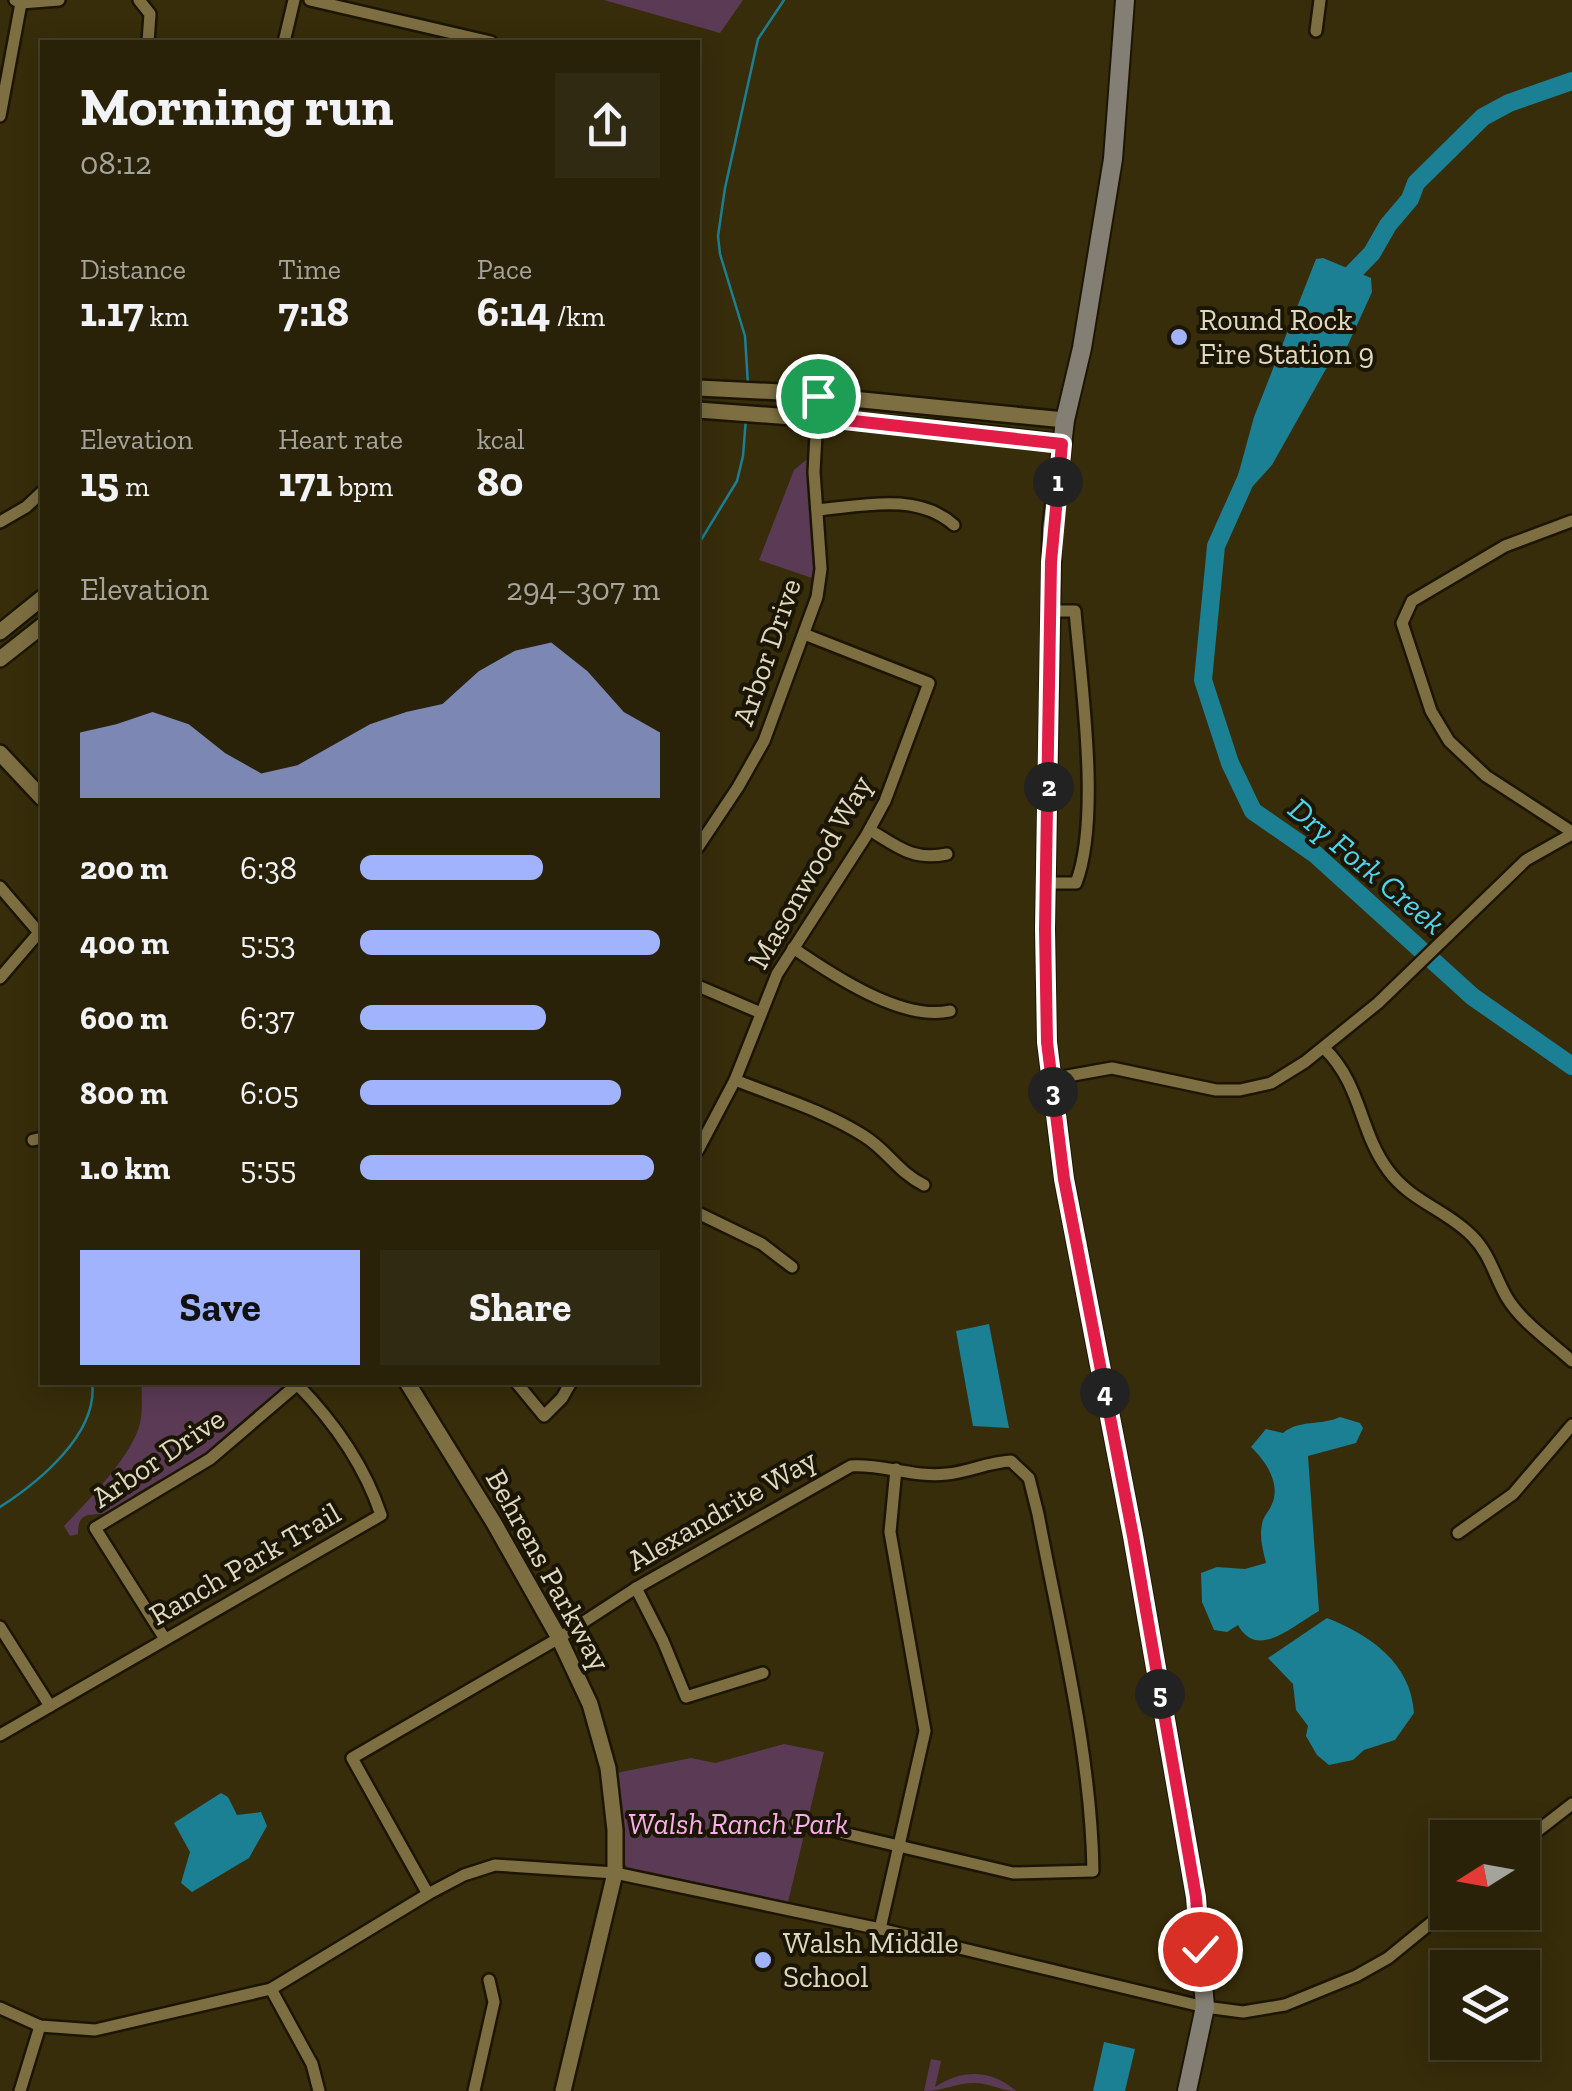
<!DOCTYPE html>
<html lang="en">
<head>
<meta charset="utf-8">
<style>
  body { margin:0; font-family:"Zilla Slab",serif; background:#312a12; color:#f1f3f6; height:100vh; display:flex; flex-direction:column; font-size:38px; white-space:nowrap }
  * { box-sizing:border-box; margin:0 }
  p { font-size:32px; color:#a5a49c }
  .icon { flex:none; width:55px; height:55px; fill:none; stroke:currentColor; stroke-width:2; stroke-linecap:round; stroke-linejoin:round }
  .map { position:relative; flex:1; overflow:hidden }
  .panel { position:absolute; left:40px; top:40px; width:660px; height:1345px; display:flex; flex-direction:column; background:#292208; border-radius:0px; box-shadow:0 5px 25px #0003,0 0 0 2px #453f29 }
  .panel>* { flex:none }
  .needle { width:65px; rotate:259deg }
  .controls { position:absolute; left:1430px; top:1820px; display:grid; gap:20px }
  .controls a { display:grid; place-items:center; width:110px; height:110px; border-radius:0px; background:#292208; box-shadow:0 5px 25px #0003,0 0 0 2px #453f29; font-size:50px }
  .pin { position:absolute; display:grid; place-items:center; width:85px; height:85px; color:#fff; margin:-42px; border:5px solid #fff; border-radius:50%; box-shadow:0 2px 10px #0007 }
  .km { position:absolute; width:50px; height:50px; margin:-25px; border-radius:50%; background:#222; color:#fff; font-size:28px; line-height:50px; text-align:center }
  .round { display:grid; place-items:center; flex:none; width:105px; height:105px; border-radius:0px; background:#312a12 }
  .summary { display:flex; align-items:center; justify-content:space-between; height:170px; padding:0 40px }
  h1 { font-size:55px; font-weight:800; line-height:75px }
  .figures { display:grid; grid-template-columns:repeat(3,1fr); gap:15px; height:170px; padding:10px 40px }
  .figures div { display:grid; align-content:center }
  .figures b { font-size:42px; font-weight:800 }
  .figures small { font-size:28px; font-weight:400 }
  .figures p { font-size:28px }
  .chart { height:280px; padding:20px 40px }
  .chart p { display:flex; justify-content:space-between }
  .chart svg { width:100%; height:180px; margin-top:10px; fill:#a1b3fd; opacity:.7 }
  .primary-button { display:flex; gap:20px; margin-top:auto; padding:20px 40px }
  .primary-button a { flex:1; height:115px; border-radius:0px; background:#a1b3fd; color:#111; font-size:40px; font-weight:800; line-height:115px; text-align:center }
  .primary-button a+a { background:#312a12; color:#f1f3f6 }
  ul { padding:0 40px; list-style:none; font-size:32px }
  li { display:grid; grid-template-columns:160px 120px 1fr; align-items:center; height:75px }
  li i { height:25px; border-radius:12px; background:#a1b3fd }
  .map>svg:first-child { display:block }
  .green { fill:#5a3a54 }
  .water { fill:#1b8093 }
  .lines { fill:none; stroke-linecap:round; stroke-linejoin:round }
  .stream { stroke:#1b8093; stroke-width:2.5 }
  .river { stroke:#1b8093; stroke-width:18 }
  .minor-casing { stroke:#1c1501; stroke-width:16 }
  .tertiary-casing { stroke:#1c1501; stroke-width:20 }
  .secondary-casing { stroke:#1c1501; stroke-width:22 }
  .minor { stroke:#7d6f42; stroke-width:11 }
  .tertiary { stroke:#7d6f42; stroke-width:15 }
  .secondary { stroke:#847f75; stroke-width:18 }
  .route-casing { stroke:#fff; stroke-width:20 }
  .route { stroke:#e11d48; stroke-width:12 }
  .poi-dot { fill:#a1b3fd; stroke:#1b1604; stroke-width:4 }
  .labels { text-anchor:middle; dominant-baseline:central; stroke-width:8; stroke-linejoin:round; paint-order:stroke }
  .poi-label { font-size:30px; fill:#dfd8c0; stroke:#1b1604; text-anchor:start }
  .street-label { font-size:30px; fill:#dfd8c0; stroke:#1b1604 }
  .park-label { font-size:30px; font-style:italic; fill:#fbadec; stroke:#1b1604 }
  .water-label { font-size:32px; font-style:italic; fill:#4ed5f0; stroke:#1b1604 }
</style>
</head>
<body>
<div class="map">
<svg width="1572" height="2091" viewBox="0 0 1572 2091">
  <rect width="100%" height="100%" fill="#372d0a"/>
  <g class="green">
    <path d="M604,0h139l-23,33z"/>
    <path d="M807,459l8,120 -56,-19 35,-90z"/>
    <path d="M142,1383h148l-107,89 -24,8 -25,15 -1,6c-7,4 -17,11 -25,12 -17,3 -30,-3 -30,21l-8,2 -6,-10c23,-24 69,-71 76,-103 3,-13 1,-28 2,-40z"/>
    <path d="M784,1744l40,8 -36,150 -161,-35 -3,-4 -3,-62 -5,-28 75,-15 24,5z"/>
    <path d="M931,2059l10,2 -6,26c27,-18 56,-18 81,4 -15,0 -26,-8 -42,-8 -17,0 -31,8 -50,8z"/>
  </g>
  <g class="water">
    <path d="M1323,258l48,20 1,14 -26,57 -20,20 -54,96 -19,21 -19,4 20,-73 62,-158z"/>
    <path d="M989,1324l20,104 -36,-2 -17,-95z"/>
    <path d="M1340,1417l20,6 3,5 -7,15 -48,13 11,155c-28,16 -62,49 -81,14l-11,7 -13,-2 -12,-28 -1,-29 16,-6 28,2 21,-6c-3,-13 -7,-26 -4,-39 1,-8 7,-12 10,-20 9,-20 -6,-43 -21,-57l15,-18 17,4c17,-14 38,-7 57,-16z"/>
    <path d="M1327,1618c43,17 84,45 87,95l-19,27 -31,10 -11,10 -24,5 -12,-10 -11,-19 2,-10 -12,-16 -3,-26 -25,-26z"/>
    <path d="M221,1793l7,4 9,18 24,-3 6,14 -18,32 -57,34 -11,-9 9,-31 -16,-29z"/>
    <path d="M1104,2042l31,7 -10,42h-32z"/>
  </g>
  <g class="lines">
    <g class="stream">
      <path d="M748,385l-3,-49 -25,-82 -2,-18 7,-48 33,-149 26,-39"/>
      <path d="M698,545l39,-64 6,-25 3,-38"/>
      <path d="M0,1507c39,-25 99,-74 92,-125"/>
    </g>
    <g class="river">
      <path d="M1341,285l31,-32 16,-28 22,-26 6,-16 67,-66 26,-14 63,-22"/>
      <path d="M1251,468l-35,78 -13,134 27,83 23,48 62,43 158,143 99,69"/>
    </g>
    <defs>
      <g id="minor">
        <path d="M15,0l6,3 38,-3"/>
        <path d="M139,0l11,14 -2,28"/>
        <path d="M310,0l181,42"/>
        <path d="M1316,31l4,-31"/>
        <path d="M284,42l10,-42"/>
        <path d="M0,116l21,-113"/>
        <path d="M817,510c45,-4 100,-18 137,15"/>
        <path d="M1572,521l-67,25 -93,55 -10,22 29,88 18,30 37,35 86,56"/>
        <path d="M0,522l26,-15 16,-15"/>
        <path d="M870,830c28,17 43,31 77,24"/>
        <path d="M698,847l40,-60 26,-46 53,-144 4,-28 -7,-97 4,-76"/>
        <path d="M1047,883h29c25,-64 5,-201 -1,-272h-25"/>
        <path d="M0,887l42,49"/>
        <path d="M793,948c38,26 109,74 157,63"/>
        <path d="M0,978l42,-49"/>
        <path d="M698,986l63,27"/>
        <path d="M1324,1048c38,37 35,83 64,122 22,31 59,40 84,66 18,18 22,39 34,60 14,25 45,46 66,65"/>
        <path d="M1051,1079l61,-11 104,22h24l31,-7 34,-21 73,-59 148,-143 46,-26"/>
        <path d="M735,1080c43,17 90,31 129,56 23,14 35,37 60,49"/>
        <path d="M33,1140l9,-2"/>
        <path d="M698,1150l37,-70 42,-106 89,-138 19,-35 44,-118 -125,-49"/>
        <path d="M698,1213l64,31 30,23"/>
        <path d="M516,1382l28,34 18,-18 9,-16"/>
        <path d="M1458,1533l55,-39 59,-69"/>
        <path d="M636,1588l27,53 23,56 77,-24"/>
        <path d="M0,1627l50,79"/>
        <path d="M165,1639l-70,-111 115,-69 90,-77"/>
        <path d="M0,1735l381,-220c-17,-51 -47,-93 -84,-131"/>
        <path d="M1522,1843l50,-39"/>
        <path d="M428,1894l-76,-136 207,-120 77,-50 215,-122c32,-2 64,12 96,8 22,-2 41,-12 64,-13l18,17 9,36c22,118 53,237 55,357l-80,2 -216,-51"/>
        <path d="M880,1929l45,-198 -35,-199 6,-63"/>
        <path d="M271,1989l41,75 7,27"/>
        <path d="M0,2008l40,18 55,4 176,-41 157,-95 36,-19 31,-10 120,8 265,56 325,78 38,5 42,-7 71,-29 32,-18 60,-49"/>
        <path d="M20,2091l20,-65"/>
        <path d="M474,2091l20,-89 -5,-22"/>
      </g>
      <g id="tertiary">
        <path d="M698,388l83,4 284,28"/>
        <path d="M698,410l239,18 125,15"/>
        <path d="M0,632l42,-34"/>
        <path d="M0,659l42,-33"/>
        <path d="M0,753l42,45"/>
        <path d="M407,1382l87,141 65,115 31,66 18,64 7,62v43l-52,218"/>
      </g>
      <path id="secondary" d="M1125,0l-12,159 -31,189 -17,72 -13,109 -7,400 2,113 17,137 69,357 63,361 9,110 -18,84"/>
    </defs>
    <use href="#minor" class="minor-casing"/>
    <use href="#tertiary" class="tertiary-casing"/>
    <use href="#secondary" class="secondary-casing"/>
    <use href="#minor" class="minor"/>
    <use href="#tertiary" class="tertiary"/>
    <use href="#secondary" class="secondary"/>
  </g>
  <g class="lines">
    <defs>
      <path id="route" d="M818,396l-1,21 245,27 -11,118 -6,367 2,113 17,137 69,357 63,361 4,52"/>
    </defs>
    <use href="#route" class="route-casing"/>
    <use href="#route" class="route"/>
  </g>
  <g class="poi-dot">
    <circle cx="1179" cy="337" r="10"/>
    <circle cx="763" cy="1960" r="10"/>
  </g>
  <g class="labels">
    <g class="poi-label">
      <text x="1199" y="320">Round Rock<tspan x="1199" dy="34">Fire Station 9</tspan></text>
      <text x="783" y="1943">Walsh Middle<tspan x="783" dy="34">School</tspan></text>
    </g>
    <g class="street-label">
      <text transform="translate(767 652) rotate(-71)">Arbor Drive</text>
      <text transform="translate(810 872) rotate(-60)">Masonwood Way</text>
      <text transform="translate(158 1458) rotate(-34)">Arbor Drive</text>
      <text transform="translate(722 1510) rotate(-30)">Alexandrite Way</text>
      <text transform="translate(245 1564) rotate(-30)">Ranch Park Trail</text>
      <text transform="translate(548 1570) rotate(61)">Behrens Parkway</text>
    </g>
    <g class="park-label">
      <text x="738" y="1824">Walsh Ranch Park</text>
    </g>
    <g class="water-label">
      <text transform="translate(1367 866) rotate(40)">Dry Fork Creek</text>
    </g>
  </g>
</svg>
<div class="controls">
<a><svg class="needle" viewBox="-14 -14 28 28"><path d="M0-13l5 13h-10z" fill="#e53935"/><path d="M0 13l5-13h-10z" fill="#a5a49c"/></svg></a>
<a><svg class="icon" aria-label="layers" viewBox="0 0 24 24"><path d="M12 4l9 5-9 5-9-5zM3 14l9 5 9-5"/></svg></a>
</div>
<div class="pin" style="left:818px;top:396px;background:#1e9e55"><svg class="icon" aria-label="arrive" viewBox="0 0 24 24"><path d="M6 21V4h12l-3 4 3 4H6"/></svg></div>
<div class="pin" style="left:1200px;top:1949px;background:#d93025"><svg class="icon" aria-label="check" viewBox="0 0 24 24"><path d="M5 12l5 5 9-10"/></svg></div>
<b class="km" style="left:1058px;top:482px">1</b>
<b class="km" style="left:1049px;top:787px">2</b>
<b class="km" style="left:1053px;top:1092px">3</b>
<b class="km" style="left:1105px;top:1393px">4</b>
<b class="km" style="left:1160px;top:1694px">5</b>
<section class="panel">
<div class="summary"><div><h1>Morning run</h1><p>08:12</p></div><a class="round"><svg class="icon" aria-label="share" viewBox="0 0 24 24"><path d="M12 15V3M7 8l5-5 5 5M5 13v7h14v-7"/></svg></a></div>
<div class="figures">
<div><p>Distance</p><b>1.17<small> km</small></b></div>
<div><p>Time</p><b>7:18</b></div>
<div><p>Pace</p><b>6:14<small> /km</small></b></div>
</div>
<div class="figures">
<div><p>Elevation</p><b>15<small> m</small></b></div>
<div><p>Heart rate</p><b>171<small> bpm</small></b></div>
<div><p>kcal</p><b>80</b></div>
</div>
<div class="chart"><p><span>Elevation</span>294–307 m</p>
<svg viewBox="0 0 160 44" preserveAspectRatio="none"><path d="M0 44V28L10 26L20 23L30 26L40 33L50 38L60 36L70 31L80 26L90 23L100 21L110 13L120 8L130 6L140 13L150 23L160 28V44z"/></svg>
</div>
<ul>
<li><b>200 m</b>6:38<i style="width:61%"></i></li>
<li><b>400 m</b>5:53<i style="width:100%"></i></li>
<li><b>600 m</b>6:37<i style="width:62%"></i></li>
<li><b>800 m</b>6:05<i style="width:87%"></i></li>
<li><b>1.0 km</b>5:55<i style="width:98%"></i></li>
</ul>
<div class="primary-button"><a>Save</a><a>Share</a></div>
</section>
</div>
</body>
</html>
